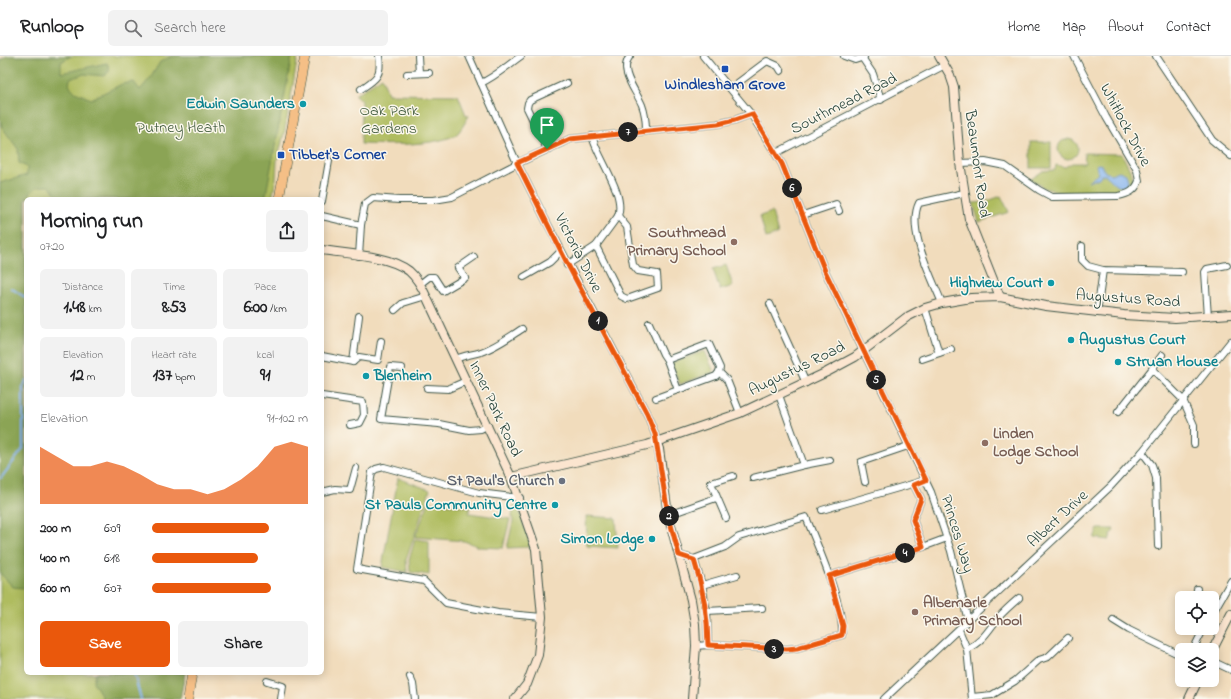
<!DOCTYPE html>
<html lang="en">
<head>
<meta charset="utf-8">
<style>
  body { margin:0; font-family:"Indie Flower",sans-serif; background:#f2f2f2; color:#202124; height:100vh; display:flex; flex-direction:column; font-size:15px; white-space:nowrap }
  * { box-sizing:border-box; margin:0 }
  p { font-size:13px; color:#757577 }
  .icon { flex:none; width:22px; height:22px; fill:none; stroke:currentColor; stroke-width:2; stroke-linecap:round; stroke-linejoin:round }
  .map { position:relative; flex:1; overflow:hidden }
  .panel { position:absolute; left:24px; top:141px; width:300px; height:478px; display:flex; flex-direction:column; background:#fff; border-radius:6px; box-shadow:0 2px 10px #0003 }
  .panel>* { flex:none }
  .fabs { position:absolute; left:1175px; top:535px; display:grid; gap:8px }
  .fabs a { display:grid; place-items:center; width:44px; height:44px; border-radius:6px; background:#fff; box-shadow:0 2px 10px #0003; font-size:20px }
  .pin { position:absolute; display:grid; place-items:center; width:34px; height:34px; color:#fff; margin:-41px -17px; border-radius:50% 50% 50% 0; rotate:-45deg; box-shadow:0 0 4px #0007 }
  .pin .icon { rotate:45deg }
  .km { position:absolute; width:20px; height:20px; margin:-10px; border-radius:50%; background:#222; color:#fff; font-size:11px; line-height:20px; text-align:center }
  .round { display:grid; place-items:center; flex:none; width:42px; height:42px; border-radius:6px; background:#f2f2f2 }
  .summary { display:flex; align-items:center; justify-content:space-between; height:68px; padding:0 16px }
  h1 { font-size:22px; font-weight:800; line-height:30px }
  .stats { display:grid; grid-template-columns:repeat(3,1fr); gap:6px; height:68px; padding:4px 16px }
  .stats div { display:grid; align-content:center; border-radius:6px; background:#f2f2f2; text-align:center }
  .stats b { font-size:17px; font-weight:800 }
  .stats small { font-size:11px; font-weight:400 }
  .stats p { font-size:11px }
  .chart { height:112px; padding:8px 16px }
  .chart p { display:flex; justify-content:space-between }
  .chart svg { width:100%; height:72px; margin-top:4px; fill:#ea580c; opacity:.7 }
  .primary-button { display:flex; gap:8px; margin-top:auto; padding:8px 16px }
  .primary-button a { flex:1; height:46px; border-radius:6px; background:#ea580c; color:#fff; font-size:16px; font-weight:800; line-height:46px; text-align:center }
  .primary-button a+a { background:#f2f2f2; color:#202124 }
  ul { padding:0 16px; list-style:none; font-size:13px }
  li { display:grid; grid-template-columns:64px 48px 1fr; align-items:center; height:30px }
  li i { height:10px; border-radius:5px; background:#ea580c }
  header { display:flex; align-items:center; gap:24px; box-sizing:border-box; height:56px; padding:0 20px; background:#fff; border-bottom:1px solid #e0e0e0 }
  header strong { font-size:19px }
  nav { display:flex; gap:22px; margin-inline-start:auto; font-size:14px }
  .search { width:280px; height:36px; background:#f2f2f2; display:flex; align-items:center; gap:10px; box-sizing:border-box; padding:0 14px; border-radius:6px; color:#757577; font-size:15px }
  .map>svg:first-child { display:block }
  .green { fill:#afbc5e; stroke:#677c49 }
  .forest { fill:#8ba455; stroke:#557044 }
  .water { fill:#84b3ef; stroke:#527892 }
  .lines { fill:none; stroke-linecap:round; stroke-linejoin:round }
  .stream { stroke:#84b3ef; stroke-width:2 }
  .street-casing { stroke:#3e5548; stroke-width:8 }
  .secondary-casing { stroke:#3e5548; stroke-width:10 }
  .primary-casing { stroke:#3e5548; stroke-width:10 }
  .street { stroke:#fff; stroke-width:6 }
  .secondary { stroke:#fbe5cf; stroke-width:8 }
  .primary { stroke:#f5bf86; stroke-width:9 }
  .route-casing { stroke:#fff; stroke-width:8 }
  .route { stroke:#ea580c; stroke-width:5 }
  .transit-dot { fill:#1a4fb4; stroke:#fbf7ec; stroke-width:1.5 }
  .culture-dot { fill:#0f9aa8; stroke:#fbf7ec; stroke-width:1.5 }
  .education-dot { fill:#8d6e63; stroke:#fbf7ec; stroke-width:1.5 }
  .worship-dot { fill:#6b7280; stroke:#fbf7ec; stroke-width:1.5 }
  .labels { text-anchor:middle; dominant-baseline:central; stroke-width:3; stroke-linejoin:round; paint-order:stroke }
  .transit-label { font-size:16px; font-weight:bold; fill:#164399; stroke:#fbf7ec }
  .culture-label { font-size:16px; font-weight:bold; fill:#0d838f; stroke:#fbf7ec; text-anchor:end }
  .street-label { font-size:16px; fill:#1f3d34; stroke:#fbf7ec }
  .park-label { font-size:16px; fill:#435d3e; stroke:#fbf7ec }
  .education-label { font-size:16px; font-weight:bold; fill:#785e54; stroke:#fbf7ec; text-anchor:start }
  .worship-label { font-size:16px; font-weight:bold; fill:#5b616d; stroke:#fbf7ec; text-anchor:end }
</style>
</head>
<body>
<header>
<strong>Runloop</strong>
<div class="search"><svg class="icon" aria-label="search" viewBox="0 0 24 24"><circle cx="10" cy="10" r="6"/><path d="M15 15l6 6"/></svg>Search here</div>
<nav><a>Home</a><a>Map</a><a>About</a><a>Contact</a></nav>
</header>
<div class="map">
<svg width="1231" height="643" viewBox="0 0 1231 643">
  <rect width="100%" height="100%" fill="#fbf7ec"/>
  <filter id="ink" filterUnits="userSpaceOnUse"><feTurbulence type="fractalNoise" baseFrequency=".025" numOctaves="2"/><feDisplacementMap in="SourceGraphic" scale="8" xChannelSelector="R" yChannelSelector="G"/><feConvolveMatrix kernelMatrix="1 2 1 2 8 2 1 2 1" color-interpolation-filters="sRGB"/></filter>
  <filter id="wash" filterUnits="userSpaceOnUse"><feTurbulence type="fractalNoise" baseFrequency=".012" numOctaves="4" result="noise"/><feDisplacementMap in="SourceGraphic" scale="16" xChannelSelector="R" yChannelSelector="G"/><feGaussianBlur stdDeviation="0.9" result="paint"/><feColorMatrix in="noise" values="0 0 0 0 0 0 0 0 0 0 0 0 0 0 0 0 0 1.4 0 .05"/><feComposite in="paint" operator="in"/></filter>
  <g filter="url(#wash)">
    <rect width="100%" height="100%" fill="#f1dcbc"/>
    <g class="green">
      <path d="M7,0h291l-13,74 -8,31 -1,18 -4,20h-246v474h159l-5,26h-180v-639z"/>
      <path d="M382,21l6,17 70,1 8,20 3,1c-4,6 -9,17 -15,20 -23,10 -68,9 -93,8l1,-43 -7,-6z"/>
      <circle cx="1068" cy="93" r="10"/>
      <rect x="1031" y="86" width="20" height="26"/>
      <path d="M1084,97l38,1 10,20 1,6 -5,8 -5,3 -61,2 -18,-5 -13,-9 12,-8 12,-1 1,-5 9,2 7,-4h13z"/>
      <path d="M1001,140l8,16 -30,10 -6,-19 12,-1z"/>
      <path d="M772,156l6,22 -12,4 -6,-22z"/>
      <path d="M726,209l7,21 -13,4 -7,-21z"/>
      <path d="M705,295l9,21 -34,12 -9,-21z"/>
      <path d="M398,422l32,12 -24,70 1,12 -25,-5z"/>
      <path d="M429,446l41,5 -1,6 41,6 -7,29 -23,-1 -16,-6 -49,-4z"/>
      <path d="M514,449l4,1 13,41 -24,1 6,-27 -1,-4z"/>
      <path d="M586,460l30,2 2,30 -31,-2z"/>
      <path d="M1098,473h16l-5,11 -15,-2z"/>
      <path d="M415,483l14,2v34l-19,-3 -1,-12z"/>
    </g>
    <g class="forest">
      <path d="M7,0h64l-10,6v11l46,-10 3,7 -5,6 -21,-2 -14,5 -1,6 6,7 16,7 31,-15 12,-2 6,8 11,-13 9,-15 13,-6h119l-27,143h-204l-12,-13c-17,0 -14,3 -23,13v389h-2l-11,-1 -13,-14v-390l27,-8v-8l-8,-4 -1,-14 -16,-22 -2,-9v-58z"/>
      <path d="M95,617h90l-5,26h-78v-3l-9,-14z"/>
    </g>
    <path class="water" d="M1098,108l4,1 3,7 6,2 8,-3 7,3 2,6v5c-12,6 -14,-5 -23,-10h-4l-2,3 -11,4 10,-8 -2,-9z"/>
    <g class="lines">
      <g class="stream">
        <path d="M11,232l15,10"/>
        <path d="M1,422l22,-29v-61l3,-8"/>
        <path d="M134,617l7,26"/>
      </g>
    </g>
  </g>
  <g filter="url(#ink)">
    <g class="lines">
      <defs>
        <g id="street">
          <path d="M418,0l1,17"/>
          <path d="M469,0l48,107 27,54 103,197 8,20 1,7"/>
          <path d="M630,0c-12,15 6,34 12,49 3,8 4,17 4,25"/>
          <path d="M703,0l48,58 31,50 43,107 106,221 20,59 17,70"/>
          <path d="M844,0l11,4 9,-3"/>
          <path d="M1156,0l56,84 19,16"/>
          <path d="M863,3l10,15 8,26"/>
          <path d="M407,18l22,-1"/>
          <path d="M481,27c14,-6 27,-18 40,-27"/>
          <path d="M731,32l36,-27 11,5 3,5"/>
          <path d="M361,33c15,-10 21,-13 18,-33"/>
          <path d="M547,93l-20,-41 1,-5 2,-3 37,-17"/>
          <path d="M776,97l169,-88"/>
          <path d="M960,107l25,-1 20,4 34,24 13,7 66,-1c11,-2 17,-5 21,-15l-2,-11 -31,-53 -32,-61"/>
          <path d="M322,145l7,-40"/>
          <path d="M803,159l33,-11 3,7"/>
          <path d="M322,160l39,9 4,-21 8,-6 26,2h35l18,-3 68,-35 50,-23 147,-15 18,-4 16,-6"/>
          <path d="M596,190l25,50 6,3 31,-11 -1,-14 -19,-3 -5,-6 -6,-38 -9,-11"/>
          <path d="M1082,190v14l6,6 15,4 79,2"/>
          <path d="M359,200l2,-31"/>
          <path d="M567,209l29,-19 22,-30c8,-22 -20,-57 -26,-80"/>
          <path d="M524,221l26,-15 11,-11"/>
          <path d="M420,228l9,-7h5l9,14 22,-13 -7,-10 16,-11"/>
          <path d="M942,247c-10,-25 -36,-74 -23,-100l45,-10"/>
          <path d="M770,248l36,79"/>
          <path d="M925,252l14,45"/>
          <path d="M395,254l8,-7 23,-7"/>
          <path d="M1097,257l6,-43"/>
          <path d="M1208,261l-3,-45 2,-3 20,-4"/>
          <path d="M649,267l14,31 4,6 42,-16 11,24 -1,4 8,8 13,33"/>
          <path d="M322,300l31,6 6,-46"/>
          <path d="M456,303c8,-4 16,-4 25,-7 15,-5 28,-15 41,-23"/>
          <path d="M922,303l29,-10"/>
          <path d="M667,304l11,30 38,-14 3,-4"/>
          <path d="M353,306l6,-5 19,3 3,-19"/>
          <path d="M402,312l-12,-1 -9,52 58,5 30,6 12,-1 7,-4"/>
          <path d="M1152,313l10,-14"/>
          <path d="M427,332l21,1 18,-8"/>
          <path d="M322,340l41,6 1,13 -4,8 -10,2"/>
          <path d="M656,342l22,-8"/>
          <path d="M1118,356l34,-43 31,31 11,25v19"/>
          <path d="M1142,396l10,13 4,13 2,68"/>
          <path d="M804,409l26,-5"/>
          <path d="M753,422l51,-13 -25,-70"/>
          <path d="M865,426l-4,-20 47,-16"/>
          <path d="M914,429l7,14 -8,21 10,27 24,-9"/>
          <path d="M322,436l13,-3 15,1 6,-22"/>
          <path d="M520,442l-41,-5 -95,-26 -8,2 -4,3 -15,97 67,12 22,22 52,10 44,4"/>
          <path d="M822,454l104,-30"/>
          <path d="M668,459l48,-17"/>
          <path d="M726,462l-15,-35 22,-7"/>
          <path d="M679,499l15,4"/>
          <path d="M829,520l94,-29"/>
          <path d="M702,529l5,26 1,34"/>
          <path d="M1196,542l1,-9"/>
          <path d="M707,555l55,-3"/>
          <path d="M1212,558l19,-33"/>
          <path d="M1113,564l16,10 53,26"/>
          <path d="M959,574l8,19 5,50"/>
          <path d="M696,590l12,-1 79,4 10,-1 45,-13c2,-30 -24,-88 -36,-118l-67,20 -14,10 -31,12 8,26 35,-10"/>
          <path d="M967,593c15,-7 21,-18 31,-31 6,-7 14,-14 21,-20"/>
          <path d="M1193,594l11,-22"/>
          <path d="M1212,605l19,9"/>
          <path d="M410,621l3,7 2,15"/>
          <path d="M267,625l16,5 -2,13"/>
          <path d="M972,641l20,-2 23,-14 24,-21 9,-3 20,-19"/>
          <path d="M884,643l227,-213 31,-34 89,-111"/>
        </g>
        <g id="secondary">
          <path d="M939,0l11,19 4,12 6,76 9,56 31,78"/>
          <path d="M322,194c25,4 67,5 87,21 8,7 13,16 17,25l85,181 25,72 6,68 -4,38 -11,29 -12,15"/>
          <path d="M656,385l3,8 9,66 23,85 4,24 1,22 -4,53"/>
          <path d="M511,421l136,-32 93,-32 87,-41 28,-15 52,-40 18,-9 17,-5 29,-5 29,-1 46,9 78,9 51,3 56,-4"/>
          <path d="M1212,595l19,-37"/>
          <path d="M1189,643l9,-19"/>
        </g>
        <g id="primary">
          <path d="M279,143l26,-143"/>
          <path d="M188,643l4,-26"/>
        </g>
      </defs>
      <use href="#street" class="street-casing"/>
      <use href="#secondary" class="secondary-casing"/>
      <use href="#primary" class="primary-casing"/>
      <use href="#street" class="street"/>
      <use href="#secondary" class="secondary"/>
      <use href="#primary" class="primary"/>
    </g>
  </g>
  <g class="lines" filter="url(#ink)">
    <defs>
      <path id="route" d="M752,58l30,50 43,107 101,209 -12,5 7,14 -8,21 10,27 -94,29 14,50 -1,9 -45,13 -10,1 -79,-4c0,-30 -5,-57 -14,-85l-15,-5 -11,-41 -13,-80 -8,-20 -79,-149 -51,-102 53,-24 148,-15 17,-4z"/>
    </defs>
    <use href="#route" class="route-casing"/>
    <use href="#route" class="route"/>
  </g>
  <g class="transit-dot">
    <rect x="721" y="9" width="8" height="8" rx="2"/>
    <rect x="277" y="95" width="8" height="8" rx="2"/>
  </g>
  <g class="culture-dot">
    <circle cx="303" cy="48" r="4"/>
    <circle cx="1051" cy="227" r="4"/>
    <circle cx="1071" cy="284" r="4"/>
    <circle cx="1118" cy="306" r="4"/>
    <circle cx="366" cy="320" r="4"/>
    <circle cx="555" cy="449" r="4"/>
    <circle cx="652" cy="483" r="4"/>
  </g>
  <g class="education-dot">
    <circle cx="734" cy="186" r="4"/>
    <circle cx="985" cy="387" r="4"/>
    <circle cx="915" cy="556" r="4"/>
  </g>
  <circle class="worship-dot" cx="562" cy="425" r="4"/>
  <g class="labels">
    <g class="transit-label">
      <text x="725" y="29">Windlesham Grove</text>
      <text x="289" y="99" text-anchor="start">Tibbet's Corner</text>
    </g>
    <g class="culture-label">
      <text x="295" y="48">Edwin Saunders</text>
      <text x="1043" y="227">Highview Court</text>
      <text x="1079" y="284" text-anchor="start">Augustus Court</text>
      <text x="1126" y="306" text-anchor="start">Struan House</text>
      <text x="374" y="320" text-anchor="start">Blenheim</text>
      <text x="547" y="449">St Pauls Community Centre</text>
      <text x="644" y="483">Simon Lodge</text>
    </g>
    <g class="street-label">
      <text transform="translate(844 48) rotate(-27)">Southmead Road</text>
      <text transform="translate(1125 69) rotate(62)">Whitlock Drive</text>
      <text transform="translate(977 108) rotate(82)">Beaumont Road</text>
      <text transform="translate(578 197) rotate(63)">Victoria Drive</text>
      <text transform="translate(1128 243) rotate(4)">Augustus Road</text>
      <text transform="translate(797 313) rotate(-26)">Augustus Road</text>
      <text transform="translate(495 353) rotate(65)">Inner Park Road</text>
      <text transform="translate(1058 463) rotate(-43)">Albert Drive</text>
      <text transform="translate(957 478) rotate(73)">Princes Way</text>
    </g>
    <g class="park-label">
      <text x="389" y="55">Oak Park<tspan x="389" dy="18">Gardens</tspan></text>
      <text x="181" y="72">Putney Heath</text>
    </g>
    <g class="education-label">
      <text x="726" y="177" text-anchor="end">Southmead<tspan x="726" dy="18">Primary School</tspan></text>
      <text x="993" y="378">Linden<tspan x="993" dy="18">Lodge School</tspan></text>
      <text x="923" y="547">Albemarle<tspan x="923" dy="18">Primary School</tspan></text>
    </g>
    <g class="worship-label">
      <text x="554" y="425">St Paul's Church</text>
    </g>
  </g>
</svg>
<div class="fabs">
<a><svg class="icon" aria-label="locate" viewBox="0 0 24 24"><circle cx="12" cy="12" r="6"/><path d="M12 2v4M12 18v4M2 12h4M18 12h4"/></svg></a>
<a><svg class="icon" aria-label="layers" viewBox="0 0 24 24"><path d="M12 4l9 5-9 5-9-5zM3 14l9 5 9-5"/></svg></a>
</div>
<div class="pin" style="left:547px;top:93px;background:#1e9e55"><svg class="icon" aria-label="arrive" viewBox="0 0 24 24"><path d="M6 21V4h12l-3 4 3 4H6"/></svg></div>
<b class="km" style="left:598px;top:265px">1</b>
<b class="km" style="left:669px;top:460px">2</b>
<b class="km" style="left:774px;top:593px">3</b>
<b class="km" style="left:905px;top:497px">4</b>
<b class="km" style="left:876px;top:324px">5</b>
<b class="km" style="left:792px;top:132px">6</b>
<b class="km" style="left:628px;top:76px">7</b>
<section class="panel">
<div class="summary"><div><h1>Morning run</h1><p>07:20</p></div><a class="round"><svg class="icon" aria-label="share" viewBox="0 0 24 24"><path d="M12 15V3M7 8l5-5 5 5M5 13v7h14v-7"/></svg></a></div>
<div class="stats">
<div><p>Distance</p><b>1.48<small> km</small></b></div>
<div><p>Time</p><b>8:53</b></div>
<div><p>Pace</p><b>6:00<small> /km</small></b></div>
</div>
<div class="stats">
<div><p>Elevation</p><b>12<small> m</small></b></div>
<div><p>Heart rate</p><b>137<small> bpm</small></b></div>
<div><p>kcal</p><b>91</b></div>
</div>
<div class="chart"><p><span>Elevation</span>91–102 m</p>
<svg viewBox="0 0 160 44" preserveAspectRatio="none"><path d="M0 44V9L10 15L20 21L30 21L40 18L50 21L60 26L70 32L80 35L90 35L100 38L110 35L120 29L130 21L140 9L150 6L160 9V44z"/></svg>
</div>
<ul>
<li><b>200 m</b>6:09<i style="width:75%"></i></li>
<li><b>400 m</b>6:18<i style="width:68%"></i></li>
<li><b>600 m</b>6:07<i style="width:76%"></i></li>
</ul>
<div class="primary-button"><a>Save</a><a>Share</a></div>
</section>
</div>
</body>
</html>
